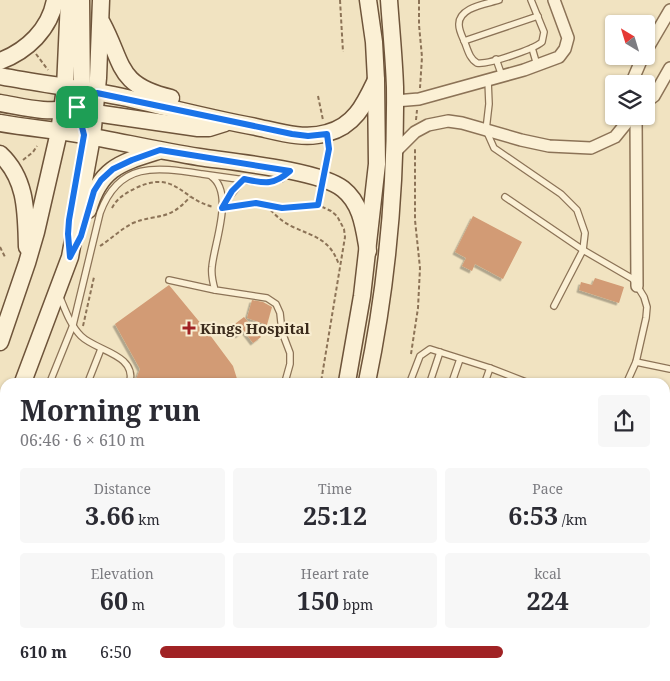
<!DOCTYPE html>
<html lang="en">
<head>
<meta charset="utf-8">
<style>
  body { margin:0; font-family:"Noto Serif",serif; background:#f7f7f7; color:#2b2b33; height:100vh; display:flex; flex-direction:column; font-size:19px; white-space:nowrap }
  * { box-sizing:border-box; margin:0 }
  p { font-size:16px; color:#7c7c81 }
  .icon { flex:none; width:28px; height:28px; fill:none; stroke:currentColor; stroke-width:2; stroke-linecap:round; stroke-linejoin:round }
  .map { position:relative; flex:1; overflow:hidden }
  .side { position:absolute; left:0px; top:378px; width:670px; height:304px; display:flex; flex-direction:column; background:#fff; border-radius:15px 15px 0 0; box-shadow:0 1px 4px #0004 }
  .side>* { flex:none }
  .needle { width:32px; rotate:322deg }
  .controls { position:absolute; left:605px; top:15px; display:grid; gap:10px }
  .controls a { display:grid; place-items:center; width:50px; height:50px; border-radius:5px; background:#fff; box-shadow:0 1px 4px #0004; font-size:25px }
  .pin { position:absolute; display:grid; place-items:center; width:42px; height:42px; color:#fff; margin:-21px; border-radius:10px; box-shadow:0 2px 8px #0006 }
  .round { display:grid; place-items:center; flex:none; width:52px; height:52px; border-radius:5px; background:#f7f7f7 }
  .overview { display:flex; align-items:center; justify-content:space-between; height:85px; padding:0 20px }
  h1 { font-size:28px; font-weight:700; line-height:38px }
  .metrics { display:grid; grid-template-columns:repeat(3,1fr); gap:8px; height:85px; padding:5px 20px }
  .metrics div { display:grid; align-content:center; border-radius:5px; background:#f7f7f7; text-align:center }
  .metrics b { font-size:25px; font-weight:700 }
  .metrics small { font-size:14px; font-weight:400 }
  .metrics p { font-size:14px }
  ul { padding:0 20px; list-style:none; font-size:16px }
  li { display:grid; grid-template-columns:80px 60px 1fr; align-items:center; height:38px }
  li i { height:12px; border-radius:6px; background:#a02224 }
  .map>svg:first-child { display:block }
  .building { fill:#d29b74; filter:url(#shadow) }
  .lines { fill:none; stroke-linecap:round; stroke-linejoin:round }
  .lane-casing { stroke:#8c7357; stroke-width:8 }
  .street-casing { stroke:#8c7357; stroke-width:14 }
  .secondary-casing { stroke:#6e543a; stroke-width:19 }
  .path { stroke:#8c7357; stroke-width:2; stroke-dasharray:4 2.5; stroke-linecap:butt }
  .lane { stroke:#fbf0d5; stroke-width:5.5 }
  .street { stroke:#fbf0d5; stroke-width:11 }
  .secondary { stroke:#fbf0d5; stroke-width:16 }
  .route-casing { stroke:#fff; stroke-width:10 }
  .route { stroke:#1a73e8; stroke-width:6 }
  .poi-dot { fill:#a02224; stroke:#f8edd1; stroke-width:2 }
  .labels { text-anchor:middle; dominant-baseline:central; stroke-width:4.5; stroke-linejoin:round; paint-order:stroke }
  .poi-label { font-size:15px; font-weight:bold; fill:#3b2b1c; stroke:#f8edd1; text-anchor:start }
</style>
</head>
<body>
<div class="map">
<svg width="670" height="681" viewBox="0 0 670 681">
  <defs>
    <filter id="shadow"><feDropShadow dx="-2.5" dy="2.5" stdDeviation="0" flood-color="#0004"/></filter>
  </defs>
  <rect width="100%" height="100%" fill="#f1e3c1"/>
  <g class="building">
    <path d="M473,216l49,26 -19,37 -28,-15 -3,7 -10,-5 4,-8 -11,-6z"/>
    <path d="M595,278l29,9 -5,16 -40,-13 2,-8 11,3z"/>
    <path d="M169,285l38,46 26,35 5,16h-103l5,-13 -25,-45z"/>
    <path d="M252,300l11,2 9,5 -5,18 -20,-7z"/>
    <path d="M244,317l17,20 -8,6 -9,-12 -6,5 -7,-9z"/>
  </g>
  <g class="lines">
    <defs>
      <g id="lane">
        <path d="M499,0c-12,4 -41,7 -40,25 0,6 4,13 6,18 3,8 5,16 12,20 11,2 57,-14 65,-21l2,-10 -13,-32"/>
        <path d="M464,41l74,-25"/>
        <path d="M532,48l5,17"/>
        <path d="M496,59l6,17"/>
        <path d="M488,80l1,24 -3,26 8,18 67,46 16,16 8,23 -2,17 -29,56"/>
        <path d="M211,176c24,17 3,67 1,91 -1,8 1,16 3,23l52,8 9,6 4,9 2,19 8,21v11l-5,18"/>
        <path d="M505,197l78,53 50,29 11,18 3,10 -1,11 -10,44 -9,20"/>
        <path d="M224,203l20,-24"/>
        <path d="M169,280l46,10"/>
        <path d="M59,295c6,14 11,30 22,41 15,15 55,18 49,46"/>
        <path d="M636,362l34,7"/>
        <path d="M50,382l23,-57 27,-112c19,-52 56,-46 102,-39 21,3 43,6 64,9l15,-4 7,-6"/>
        <path d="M88,382l13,-33"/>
        <path d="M410,382l10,-26 10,-7 60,19 36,14"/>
        <path d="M430,382l10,-30"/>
        <path d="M452,382l8,-23"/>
        <path d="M485,382l5,-14"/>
        <path d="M0,482l5,-8"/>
        <path d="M0,493h5"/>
        <path d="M0,635l5,2"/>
        <path d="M41,681l2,-5"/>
      </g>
      <g id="street">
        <path d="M646,51l24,-41"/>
        <path d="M631,84l12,-28"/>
        <path d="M395,101l24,-2 105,-29 35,-13 6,-8 3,-11 -14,-38"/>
        <path d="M646,102l8,-6 16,-28"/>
        <path d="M636,116l1,170"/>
        <path d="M393,154l22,-22 13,-7 20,-4 14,2 59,17 28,6 42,2 24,-11 17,-21"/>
      </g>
      <g id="secondary">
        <path d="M81,0l1,90 7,35"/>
        <path d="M102,23c22,41 14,62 69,75"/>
        <path d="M0,61c27,-10 50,-32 55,-61"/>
        <path d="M0,76c42,8 85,13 127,22 43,10 86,21 129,29 23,5 48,13 71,6 28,-7 38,-30 49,-53"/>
        <path d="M0,103c24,4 48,11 72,5"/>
        <path d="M0,123c28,5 56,7 83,12 39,7 77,16 116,22 33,5 120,13 144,32 19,15 21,40 25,62"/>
        <path d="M59,132l21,-15 15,-4 103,15h11l16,-5"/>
        <path d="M0,154c27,25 26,59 27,93"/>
        <path d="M88,210c12,-42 32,-47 70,-59"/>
        <path d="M0,342l27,-79 9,-31 23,-100 6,-44 4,-88"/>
        <path d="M23,382l47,-125 22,-120 6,-59 3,-78"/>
        <path d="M347,382l15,-86 15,-132 -1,-84 -2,-38 -6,-42"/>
        <path d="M367,382c20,-96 29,-196 28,-295 -1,-29 -4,-58 -6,-87"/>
        <path d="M0,434l5,-10"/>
        <path d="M610,676l7,5"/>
        <path d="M644,676l6,5"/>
        <path d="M256,681l2,-5"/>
        <path d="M279,681l2,-5"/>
      </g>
    </defs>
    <use href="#lane" class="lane-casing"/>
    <use href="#street" class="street-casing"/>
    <use href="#secondary" class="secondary-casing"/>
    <g class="path">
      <path d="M340,0l3,52"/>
      <path d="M419,0v25l3,32 -2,31"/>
      <path d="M36,54l12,16"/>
      <path d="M318,96l5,24"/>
      <path d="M416,120l1,-10"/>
      <path d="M23,160l10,-8 4,-6"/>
      <path d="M325,166l3,-20"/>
      <path d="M266,205c8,9 16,17 27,22 22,10 37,12 46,38"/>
      <path d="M318,205l2,-12"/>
      <path d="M232,206l24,-3 26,5 36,-3 13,6 6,5 7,13 1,8 -24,145"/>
      <path d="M112,208c5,-10 14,-15 24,-20 40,-19 45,12 78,19"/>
      <path d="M100,246c11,-7 21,-17 33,-23 25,-10 35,-1 57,-26"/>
      <path d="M0,247l5,10"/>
      <path d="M83,326l11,-49"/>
      <path d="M411,354l7,-46 2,-40 -5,-48v-73"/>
      <path d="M231,681l2,-5"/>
      <path d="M295,681l2,-5"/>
      <path d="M306,681v-5"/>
      <path d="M336,681l4,-5"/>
    </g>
    <use href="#lane" class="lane"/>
    <use href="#street" class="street"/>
    <use href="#secondary" class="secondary"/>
  </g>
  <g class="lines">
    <defs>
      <path id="route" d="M97,93l195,41 16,2 19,-2 2,15 -11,56 -36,3 -26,-5 -34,5 10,-17 12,-12c20,4 29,7 46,-8l-130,-21 -28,10 -19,9 -12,11 -7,11 -13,45 -11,21 -2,-23 1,-14 15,-85 -7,-28 7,-3z"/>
    </defs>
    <use href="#route" class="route-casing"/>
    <use href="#route" class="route"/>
  </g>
  <path class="poi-dot" d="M186.5 320.5h5v5h5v5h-5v5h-5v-5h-5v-5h5z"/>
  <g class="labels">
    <g class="poi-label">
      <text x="200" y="328">Kings Hospital</text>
    </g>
  </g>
</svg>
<div class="controls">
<a><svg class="needle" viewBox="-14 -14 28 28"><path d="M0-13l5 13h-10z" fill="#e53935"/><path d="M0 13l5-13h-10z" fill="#7c7c81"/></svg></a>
<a><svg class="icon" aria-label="layers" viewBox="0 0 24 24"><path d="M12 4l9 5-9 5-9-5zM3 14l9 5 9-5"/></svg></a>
</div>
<div class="pin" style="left:77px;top:107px;background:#1e9e55"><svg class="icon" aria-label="arrive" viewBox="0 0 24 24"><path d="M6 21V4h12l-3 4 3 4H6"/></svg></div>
<section class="side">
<div class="overview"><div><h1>Morning run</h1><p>06:46 · 6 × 610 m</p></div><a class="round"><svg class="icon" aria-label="share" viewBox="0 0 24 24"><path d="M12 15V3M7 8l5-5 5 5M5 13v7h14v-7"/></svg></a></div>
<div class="metrics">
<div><p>Distance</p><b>3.66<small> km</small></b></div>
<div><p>Time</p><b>25:12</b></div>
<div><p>Pace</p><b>6:53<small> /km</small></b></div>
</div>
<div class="metrics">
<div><p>Elevation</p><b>60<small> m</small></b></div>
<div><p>Heart rate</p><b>150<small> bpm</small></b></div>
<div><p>kcal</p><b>224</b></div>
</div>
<ul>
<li><b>610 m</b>6:50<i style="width:70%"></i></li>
</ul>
</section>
</div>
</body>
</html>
